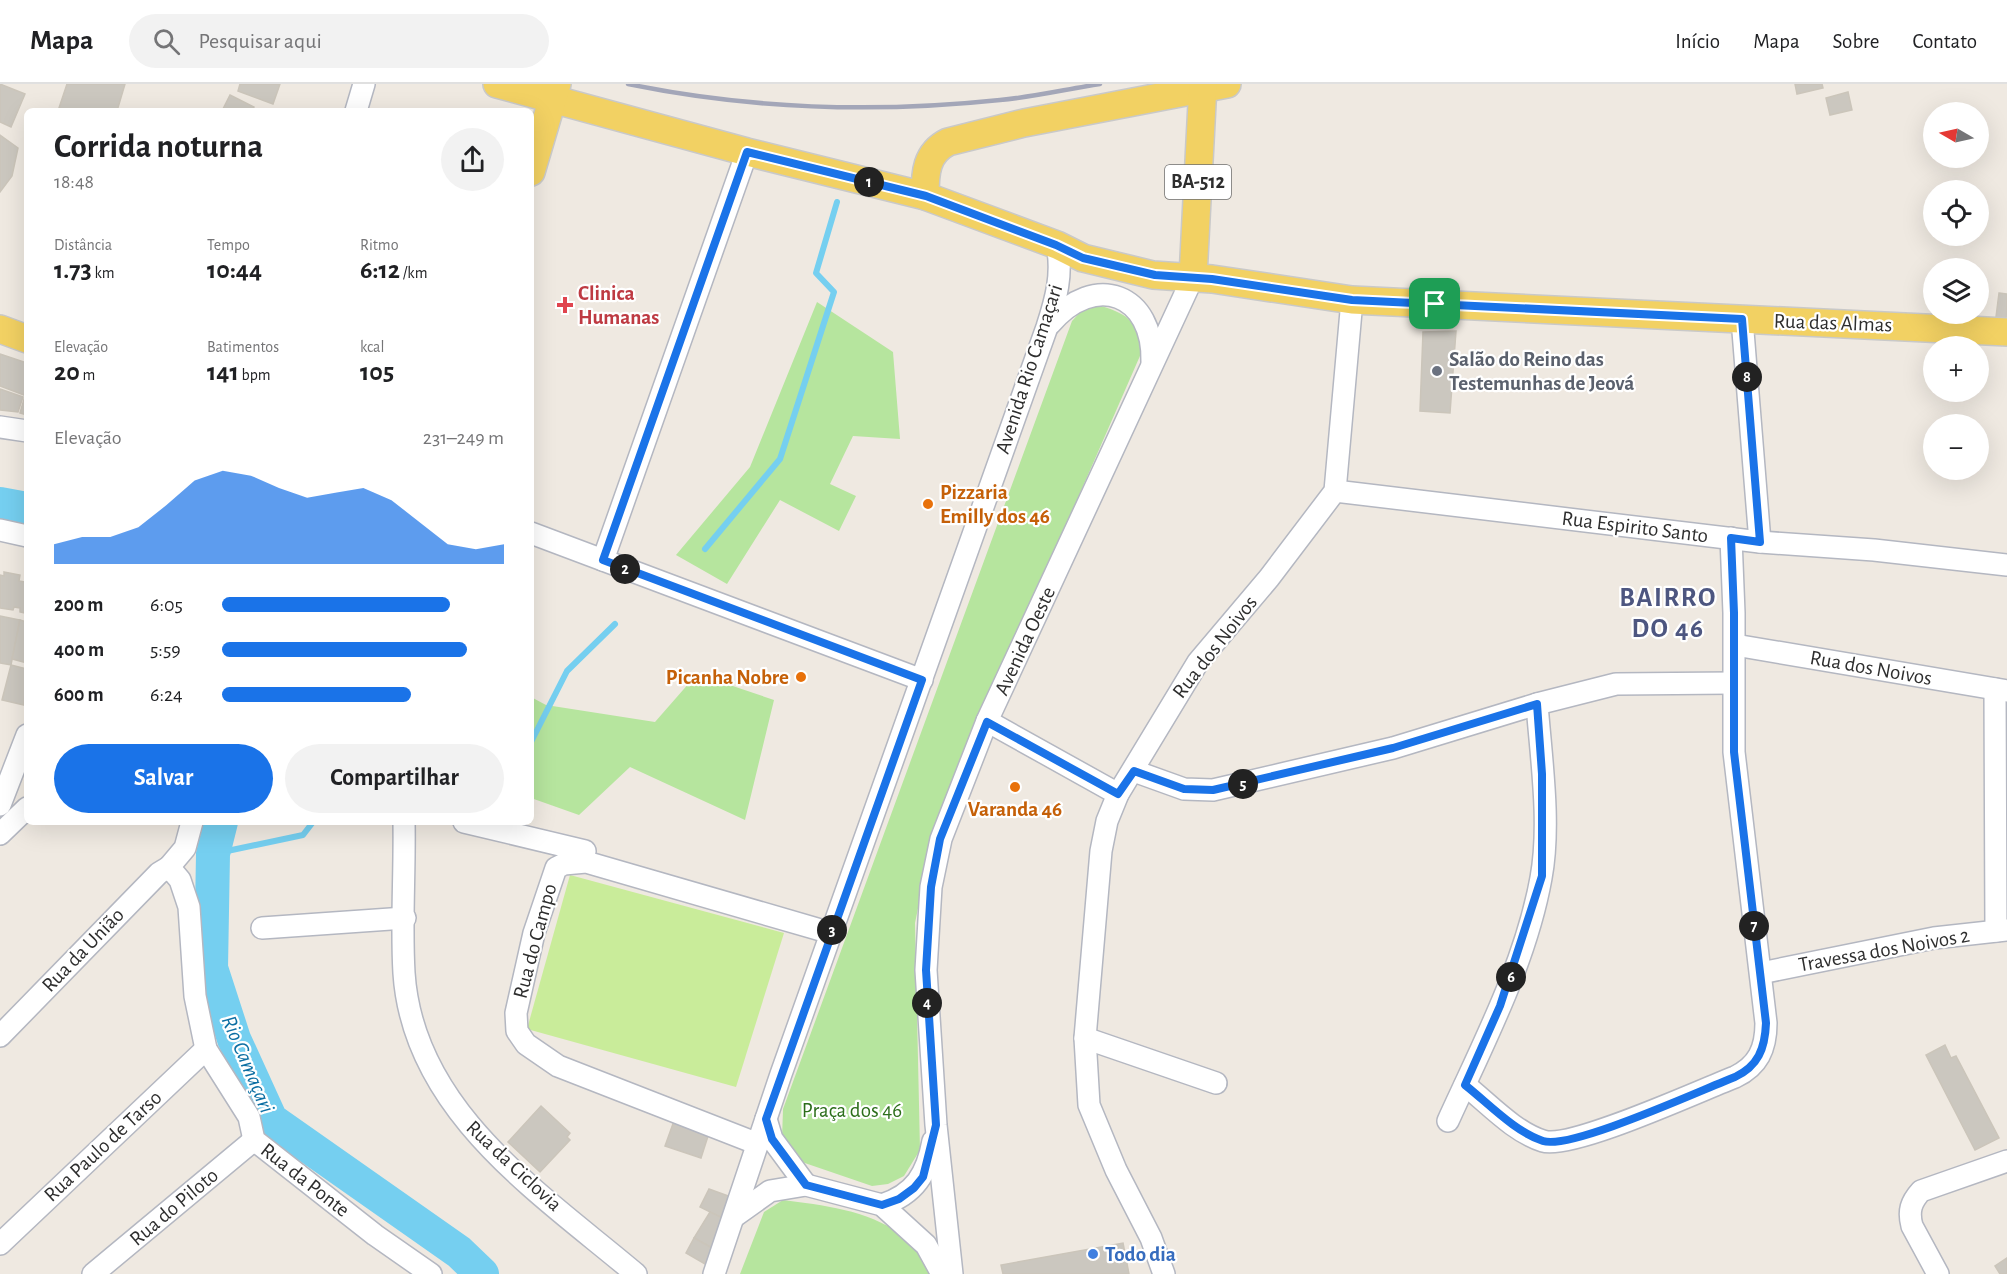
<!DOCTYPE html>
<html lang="pt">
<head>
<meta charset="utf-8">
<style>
  body { margin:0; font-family:"Alegreya Sans",sans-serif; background:#f2f2f2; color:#202124; height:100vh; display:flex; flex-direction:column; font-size:22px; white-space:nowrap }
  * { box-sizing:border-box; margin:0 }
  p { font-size:20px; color:#757577 }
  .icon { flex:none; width:33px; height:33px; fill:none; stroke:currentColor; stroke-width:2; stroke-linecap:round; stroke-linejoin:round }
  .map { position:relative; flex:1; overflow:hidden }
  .sheet { position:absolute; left:24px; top:24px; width:510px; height:717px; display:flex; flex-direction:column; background:#fff; border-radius:9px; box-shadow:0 6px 24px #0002 }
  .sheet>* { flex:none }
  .needle { width:39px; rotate:279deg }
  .fabs { position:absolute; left:1923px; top:18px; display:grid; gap:12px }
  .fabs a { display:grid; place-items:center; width:66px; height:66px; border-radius:50%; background:#fff; box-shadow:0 6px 24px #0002; font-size:30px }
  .pin { position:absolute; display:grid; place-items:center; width:51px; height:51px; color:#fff; margin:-26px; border-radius:12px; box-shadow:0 3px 9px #0006 }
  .km { position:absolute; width:30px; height:30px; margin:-15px; border-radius:50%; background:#222; color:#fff; font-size:16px; line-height:30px; text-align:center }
  .round { display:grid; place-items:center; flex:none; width:63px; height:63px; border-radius:32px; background:#f2f2f2 }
  .head { display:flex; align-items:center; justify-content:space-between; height:102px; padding:0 30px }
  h1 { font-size:33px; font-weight:700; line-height:45px }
  .metrics { display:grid; grid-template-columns:repeat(3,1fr); gap:9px; height:102px; padding:6px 30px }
  .metrics div { display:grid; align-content:center }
  .metrics b { font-size:26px; font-weight:700 }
  .metrics small { font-size:16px; font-weight:400 }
  .metrics p { font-size:16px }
  .chart { height:168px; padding:12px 30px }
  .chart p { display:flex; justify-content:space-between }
  .chart svg { width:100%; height:108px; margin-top:6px; fill:#1a73e8; opacity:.7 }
  .button { display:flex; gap:12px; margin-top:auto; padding:12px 30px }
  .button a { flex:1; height:69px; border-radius:36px; background:#1a73e8; color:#fff; font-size:24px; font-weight:700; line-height:69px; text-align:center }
  .button a+a { background:#f2f2f2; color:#202124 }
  ul { padding:0 30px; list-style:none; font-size:20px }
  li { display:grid; grid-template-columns:96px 72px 1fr; align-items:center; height:45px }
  li i { height:15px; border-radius:8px; background:#1a73e8 }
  header { display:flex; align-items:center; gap:36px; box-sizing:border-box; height:84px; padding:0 30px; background:#fff; border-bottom:2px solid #e0e0e0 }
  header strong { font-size:28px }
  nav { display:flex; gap:33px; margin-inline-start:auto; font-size:21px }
  .search { width:420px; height:54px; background:#f2f2f2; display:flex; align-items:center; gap:15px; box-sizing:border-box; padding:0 21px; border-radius:33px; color:#757577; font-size:22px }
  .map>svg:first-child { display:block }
  .green { fill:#b6e59e }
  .pitch { fill:#c9ec9a }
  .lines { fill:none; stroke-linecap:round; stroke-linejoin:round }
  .stream { stroke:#75cff0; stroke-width:6 }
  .river { stroke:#75cff0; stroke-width:34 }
  .building { fill:#cbc7bf; stroke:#cbc5ba; stroke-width:1.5 }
  .minor-casing { stroke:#b4b7c1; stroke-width:24 }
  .major-casing { stroke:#c9c9c9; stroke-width:30 }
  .minor { stroke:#fff; stroke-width:21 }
  .major { stroke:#f2d163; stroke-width:27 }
  .rail { stroke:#a3a6b8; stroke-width:4.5 }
  .route-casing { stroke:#fff; stroke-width:12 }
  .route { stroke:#1a73e8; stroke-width:8 }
  .health-dot { fill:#e0444e; stroke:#fff; stroke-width:2 }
  .worship-dot { fill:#6b7280; stroke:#fff; stroke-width:2 }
  .food-dot { fill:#e8710a; stroke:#fff; stroke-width:2 }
  .shop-dot { fill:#3f7fe0; stroke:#fff; stroke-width:2 }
  .labels { text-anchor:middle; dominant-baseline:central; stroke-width:4.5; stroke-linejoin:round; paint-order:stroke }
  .shield { fill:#fff; stroke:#6d6d6d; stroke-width:1.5 }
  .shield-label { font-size:20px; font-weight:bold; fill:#2e2e2e }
  .health-label { font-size:21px; font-weight:bold; fill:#be3a42; stroke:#fff; text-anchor:start }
  .street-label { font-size:21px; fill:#2e2e2e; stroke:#fff }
  .worship-label { font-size:21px; font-weight:bold; fill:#5b616d; stroke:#fff; text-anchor:start }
  .food-label { font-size:21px; font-weight:bold; fill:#c56008; stroke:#fff; text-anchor:start }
  .park-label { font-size:21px; fill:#2c6e1b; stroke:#fff }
  .shop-label { font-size:21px; font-weight:bold; fill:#366cbe; stroke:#fff; text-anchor:start }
  .water-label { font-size:22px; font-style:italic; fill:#0d6fa3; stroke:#fff }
  .district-label { font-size:27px; font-weight:bold; letter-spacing:1.5px; fill:#4d5680; stroke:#fff }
</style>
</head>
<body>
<header>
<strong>Mapa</strong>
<div class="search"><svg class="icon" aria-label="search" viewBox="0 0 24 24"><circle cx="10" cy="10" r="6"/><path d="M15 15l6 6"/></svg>Pesquisar aqui</div>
<nav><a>Início</a><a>Mapa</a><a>Sobre</a><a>Contato</a></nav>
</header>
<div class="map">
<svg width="2007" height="1190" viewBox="0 0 2007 1190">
  <rect width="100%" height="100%" fill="#efe9e1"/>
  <g class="green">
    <path d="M817,218l76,50 7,87 -47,-3 -23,48 26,12 -17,35 -59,-31 -53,84 -51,-29 74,-88z"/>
    <path d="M1098,221c27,8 40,15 45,44l-208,476 -20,98 5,227 -16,26 -16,8 -16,2 -76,-26 -14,-21 1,-30 289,-788 12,-13z"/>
    <path d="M697,590l77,26 -29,120 -115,-53 -51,48 -48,-17v-101l15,8 109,17z"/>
    <path d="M783,1116c39,5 85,10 117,34 13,9 23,27 33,40h-193l24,-62z"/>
  </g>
  <path class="pitch" d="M570,791l214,58 -48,154 -209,-58z"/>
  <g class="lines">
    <g class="stream">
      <path d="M705,465l75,-90 54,-167 -18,-19 21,-71"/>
      <path d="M531,658l36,-71 48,-47"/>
      <path d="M213,770l90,-19 10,-13"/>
    </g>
    <g class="river">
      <path d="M0,420l27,5"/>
      <path d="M221,738l-8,32 -2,114 23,71 37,81 188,132 23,22"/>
    </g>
  </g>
  <g class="building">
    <path d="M0,0l25,10 -14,33 -11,-5z"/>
    <path d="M67,0h58l-8,27h-59z"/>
    <path d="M240,0h40l-7,20 -35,-13z"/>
    <path d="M1795,0h27l1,4 -26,6z"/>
    <path d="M1848,8l4,18 -22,5 -4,-17z"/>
    <path d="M230,11l24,12 -2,4h-30z"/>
    <path d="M0,51l18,13 -6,28 -12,16z"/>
    <path d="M1999,209l8,1v24l-11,-1z"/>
    <path d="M1456,247l-6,82 -30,-2 3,-79z"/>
    <path d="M0,270l27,9v24l-3,8 -24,-9z"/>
    <path d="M0,305l23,8 -5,15 -18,-2z"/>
    <path d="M27,305v26l-7,-2z"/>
    <path d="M4,488l16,3 -1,6 6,1 2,-4 -2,35 -5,-1v-4l-6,-1 -1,3 -13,-2v-33l4,1z"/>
    <path d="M0,532l20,4 -9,45 -11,-2z"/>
    <path d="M20,536l7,2v41l-15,-4z"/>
    <path d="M11,581l16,4 -3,36 -22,-5z"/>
    <path d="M1945,961l6,13 5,-2 43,82 -24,12 -49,-95z"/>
    <path d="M541,1022l29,27 -3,4 3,3 -30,32 -32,-30z"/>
    <path d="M674,1037l35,12 -8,25 -36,-12z"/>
    <path d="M709,1105l22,8 -9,21 -22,-11z"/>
    <path d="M710,1128l15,7 -11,30 -20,-11z"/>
    <path d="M694,1154l20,11 -9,15 -19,-11z"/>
    <path d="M1123,1159l6,31h-126l-2,-9z"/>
    <path d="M2007,1174v16h-7l-5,-8z"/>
  </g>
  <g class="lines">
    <defs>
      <g id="minor">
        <path d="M356,27l8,-27"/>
        <path d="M1742,235l18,223"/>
        <path d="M1050,240c45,-53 104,-30 102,38"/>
        <path d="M0,343l27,4"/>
        <path d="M1335,407l425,51 114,8 133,15"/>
        <path d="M0,446l27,6"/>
        <path d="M531,449l391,147"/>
        <path d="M603,476l144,-408"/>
        <path d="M1735,561l272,46"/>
        <path d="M1995,605l1,242"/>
        <path d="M987,637l131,73"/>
        <path d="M1134,687l50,18 29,1 180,-42 144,-44 79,-20 117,-1"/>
        <path d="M0,721l27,-70"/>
        <path d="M192,738l-7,26 -16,19 11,13 9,27 6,89 11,53 43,68 5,23 121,95 56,39"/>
        <path d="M404,738c1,50 -3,101 0,151 9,138 136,220 232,301"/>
        <path d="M464,738l121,29"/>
        <path d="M0,750l27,-26"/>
        <path d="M262,844l143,-10"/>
        <path d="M1761,889l173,-35 73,-8"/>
        <path d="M0,952l159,-163 10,-6"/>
        <path d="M1085,954l131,45"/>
        <path d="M1465,1001c23,18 49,47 78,56 28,9 158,-51 192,-64 23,-11 31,-28 31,-54l-32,-271v-139l-3,-75"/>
        <path d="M766,1035l6,20 34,46"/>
        <path d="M1448,1037c35,-77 78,-159 93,-243 10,-54 0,-120 -4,-174"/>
        <path d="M758,1060l-200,-78 -32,-22 -9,-13 -1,-18 18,-80 22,-65 8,-4 22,-2 245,71"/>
        <path d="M882,1121c33,-11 45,-31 51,-64"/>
        <path d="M735,1132l35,-25 36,-6 76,20 44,40 16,29"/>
        <path d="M0,1160l206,-195"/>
        <path d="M93,1190l161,-134"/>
        <path d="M714,1190l67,-200 266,-747c9,-28 16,-53 10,-82"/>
        <path d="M952,1190l-16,-149 -10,-155 5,-83 10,-48 46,-118 206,-444"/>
        <path d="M1164,1190l-13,-36 -35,-68 -27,-65 -4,-67 16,-187 6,-30 11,-27 80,-132 71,-84 66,-87 17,-191"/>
        <path d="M1938,1190l-26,-48c-4,-15 -1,-24 9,-35l86,-30"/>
      </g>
      <g id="major">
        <path d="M497,0l250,68 178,44 132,49 26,13 70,17 59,4 140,21 655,32"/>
        <path d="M531,88l26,-88"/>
        <path d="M925,112c0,-23 1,-43 23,-54l76,-19 203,-39"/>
        <path d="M1193,193l10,-193"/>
        <path d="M0,245l27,10"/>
      </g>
    </defs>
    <use href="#minor" class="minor-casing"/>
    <use href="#major" class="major-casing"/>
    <use href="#minor" class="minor"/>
    <use href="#major" class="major"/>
    <path class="rail" d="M628,0c122,25 249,29 372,16 34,-3 67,-11 100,-16"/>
  </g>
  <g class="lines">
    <defs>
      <path id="route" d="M747,68l179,44 130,49 27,13 72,17 57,4 140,21 390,19 18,223 -29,-4 3,75v139l32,271c-1,26 -8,43 -31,54 -34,13 -164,73 -192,64 -28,-9 -55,-38 -78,-56l35,-79 42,-130v-102l-5,-70 -144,44 -180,42 -29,-1 -50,-18 -16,23 -131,-72 -47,117 -9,48 -5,83 10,155 -13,52 -9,11 -15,11 -17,6 -76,-20 -34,-46 -6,-20 156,-439 -319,-120z"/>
    </defs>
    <use href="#route" class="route-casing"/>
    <use href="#route" class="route"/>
  </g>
  <path class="health-dot" d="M562 212h6v6h6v6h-6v6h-6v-6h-6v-6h6z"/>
  <circle class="worship-dot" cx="1437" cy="287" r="6"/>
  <g class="food-dot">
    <circle cx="928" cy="420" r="6"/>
    <circle cx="801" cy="593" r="6"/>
    <circle cx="1015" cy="703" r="6"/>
  </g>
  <circle class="shop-dot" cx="1093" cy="1170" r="6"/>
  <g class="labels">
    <rect class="shield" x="1165" y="81" width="66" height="34" rx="4.5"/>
    <g class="shield-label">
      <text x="1198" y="98">BA-512</text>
    </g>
    <g class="health-label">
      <text x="578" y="209">Clinica<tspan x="578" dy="24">Humanas</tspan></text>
    </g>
    <g class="street-label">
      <text transform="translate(1833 239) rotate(2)">Rua das Almas</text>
      <text transform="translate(1029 285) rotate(-72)">Avenida Rio Camaçari</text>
      <text transform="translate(1635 443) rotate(7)">Rua Espirito Santo</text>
      <text transform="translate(1025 557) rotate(-65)">Avenida Oeste</text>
      <text transform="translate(1215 563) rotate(-52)">Rua dos Noivos</text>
      <text transform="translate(1871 584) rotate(10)">Rua dos Noivos</text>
      <text transform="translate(535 857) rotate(-75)">Rua do Campo</text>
      <text transform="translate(83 866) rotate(-46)">Rua da União</text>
      <text transform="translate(1884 866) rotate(-10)">Travessa dos Noivos 2</text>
      <text transform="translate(103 1062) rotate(-43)">Rua Paulo de Tarso</text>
      <text transform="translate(514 1082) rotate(43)">Rua da Ciclovia</text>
      <text transform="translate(305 1096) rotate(38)">Rua da Ponte</text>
      <text transform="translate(174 1123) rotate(-40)">Rua do Piloto</text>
    </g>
    <g class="worship-label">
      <text x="1449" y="275">Salão do Reino das<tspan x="1449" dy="24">Testemunhas de Jeová</tspan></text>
    </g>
    <g class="food-label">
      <text x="940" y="408">Pizzaria<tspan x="940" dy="24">Emilly dos 46</tspan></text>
      <text x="789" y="593" text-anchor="end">Picanha Nobre</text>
      <text x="1015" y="725" text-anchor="middle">Varanda 46</text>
    </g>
    <g class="park-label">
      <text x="852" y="1026">Praça dos 46</text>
    </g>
    <g class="shop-label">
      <text x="1105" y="1170">Todo dia</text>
    </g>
    <g class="water-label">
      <text transform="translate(248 980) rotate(67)">Rio Camaçari</text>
    </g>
    <g class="district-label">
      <text x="1668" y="513">BAIRRO<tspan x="1668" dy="31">DO 46</tspan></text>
    </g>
  </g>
</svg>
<div class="fabs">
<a><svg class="needle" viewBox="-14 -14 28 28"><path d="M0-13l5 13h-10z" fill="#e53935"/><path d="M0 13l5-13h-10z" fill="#757577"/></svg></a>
<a><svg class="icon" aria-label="locate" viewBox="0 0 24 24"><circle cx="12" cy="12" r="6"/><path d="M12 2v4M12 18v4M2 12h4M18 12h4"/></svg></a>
<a><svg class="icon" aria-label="layers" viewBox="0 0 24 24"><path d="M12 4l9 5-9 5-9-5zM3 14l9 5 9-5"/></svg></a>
<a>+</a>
<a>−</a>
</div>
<div class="pin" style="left:1435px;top:220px;background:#1e9e55"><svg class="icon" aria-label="arrive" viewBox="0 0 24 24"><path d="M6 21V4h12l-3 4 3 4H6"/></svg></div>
<b class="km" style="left:869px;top:98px">1</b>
<b class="km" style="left:625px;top:485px">2</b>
<b class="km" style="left:832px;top:846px">3</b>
<b class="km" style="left:927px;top:919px">4</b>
<b class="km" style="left:1243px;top:700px">5</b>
<b class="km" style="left:1511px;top:893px">6</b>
<b class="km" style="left:1754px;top:842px">7</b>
<b class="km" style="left:1747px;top:293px">8</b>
<section class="sheet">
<div class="head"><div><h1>Corrida noturna</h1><p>18:48</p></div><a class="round"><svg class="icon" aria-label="share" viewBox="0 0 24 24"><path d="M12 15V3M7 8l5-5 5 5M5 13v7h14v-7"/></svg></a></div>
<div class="metrics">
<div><p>Distância</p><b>1.73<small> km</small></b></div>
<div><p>Tempo</p><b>10:44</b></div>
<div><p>Ritmo</p><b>6:12<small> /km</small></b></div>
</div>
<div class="metrics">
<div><p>Elevação</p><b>20<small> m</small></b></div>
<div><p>Batimentos</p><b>141<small> bpm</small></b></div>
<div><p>kcal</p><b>105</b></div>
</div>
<div class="chart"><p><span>Elevação</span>231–249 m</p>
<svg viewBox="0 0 160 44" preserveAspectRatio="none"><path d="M0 44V36L10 33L20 33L30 29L40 20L50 10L60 6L70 8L80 13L90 17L100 15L110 13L120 18L130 27L140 36L150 38L160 36V44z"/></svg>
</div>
<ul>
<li><b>200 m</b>6:05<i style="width:81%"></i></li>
<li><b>400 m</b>5:59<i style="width:87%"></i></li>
<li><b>600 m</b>6:24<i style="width:67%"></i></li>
</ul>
<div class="button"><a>Salvar</a><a>Compartilhar</a></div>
</section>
</div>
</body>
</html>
